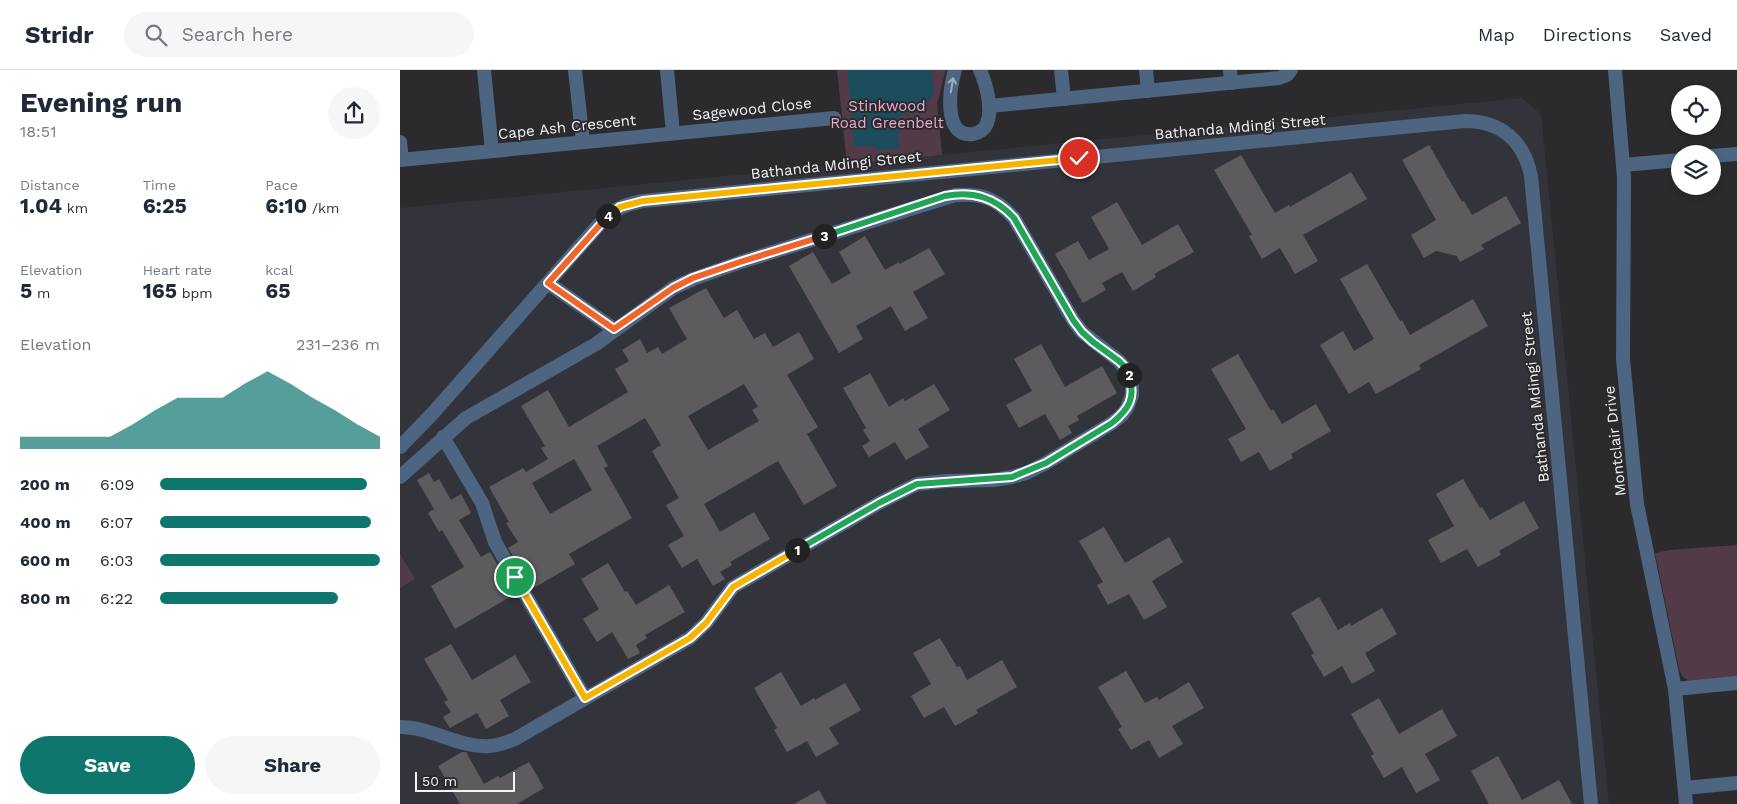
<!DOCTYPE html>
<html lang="en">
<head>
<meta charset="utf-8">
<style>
  body { margin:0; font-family:"Work Sans",sans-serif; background:#f6f6f7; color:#1f2937; height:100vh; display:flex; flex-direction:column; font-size:19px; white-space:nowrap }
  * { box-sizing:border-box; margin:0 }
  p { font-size:16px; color:#747a83 }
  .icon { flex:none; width:28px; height:28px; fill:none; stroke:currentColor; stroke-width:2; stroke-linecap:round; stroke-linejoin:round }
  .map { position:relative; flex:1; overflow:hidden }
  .sheet { display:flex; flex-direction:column; background:#fff; width:400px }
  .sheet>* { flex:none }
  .buttons { position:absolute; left:1271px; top:15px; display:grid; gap:10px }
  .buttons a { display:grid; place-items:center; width:50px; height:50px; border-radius:50%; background:#fff; box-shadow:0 2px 8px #0003; font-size:25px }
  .scale { position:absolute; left:15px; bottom:12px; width:100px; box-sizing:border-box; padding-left:5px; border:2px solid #f4f4f6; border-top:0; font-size:14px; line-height:18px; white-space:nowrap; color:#f4f4f6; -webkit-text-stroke:4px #2b2b2d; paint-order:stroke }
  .pin { position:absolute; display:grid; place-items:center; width:42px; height:42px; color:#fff; margin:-21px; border:2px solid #fff; border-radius:50%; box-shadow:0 1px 5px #0007 }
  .km { position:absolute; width:25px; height:25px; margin:-12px; border-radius:50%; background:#222; color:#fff; font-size:14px; line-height:25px; text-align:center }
  .round { display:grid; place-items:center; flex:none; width:52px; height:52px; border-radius:26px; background:#f6f6f7 }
  .overview { display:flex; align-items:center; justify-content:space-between; height:85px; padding:0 20px }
  h1 { font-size:28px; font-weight:700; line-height:38px }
  .metrics { display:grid; grid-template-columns:repeat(3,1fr); gap:8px; height:85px; padding:5px 20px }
  .metrics div { display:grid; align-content:center }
  .metrics b { font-size:21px; font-weight:700 }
  .metrics small { font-size:14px; font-weight:400 }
  .metrics p { font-size:14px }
  .chart { height:140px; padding:10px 20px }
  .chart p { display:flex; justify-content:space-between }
  .chart svg { width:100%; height:90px; margin-top:5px; fill:#0f766e; opacity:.7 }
  .primary-button { display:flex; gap:10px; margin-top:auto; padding:10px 20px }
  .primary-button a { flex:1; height:58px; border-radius:30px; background:#0f766e; color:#fff; font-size:20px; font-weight:700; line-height:58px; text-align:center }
  .primary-button a+a { background:#f6f6f7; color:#1f2937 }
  ul { padding:0 20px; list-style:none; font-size:16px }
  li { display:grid; grid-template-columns:80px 60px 1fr; align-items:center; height:38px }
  li i { height:12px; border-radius:6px; background:#0f766e }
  header { display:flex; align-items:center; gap:30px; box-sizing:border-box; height:70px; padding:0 25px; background:#fff; border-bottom:1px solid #e0e1e3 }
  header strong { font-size:24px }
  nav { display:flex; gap:28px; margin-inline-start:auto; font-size:18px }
  .search { width:350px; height:45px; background:#f6f6f7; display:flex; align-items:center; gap:12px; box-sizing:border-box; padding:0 18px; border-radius:28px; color:#747a83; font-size:19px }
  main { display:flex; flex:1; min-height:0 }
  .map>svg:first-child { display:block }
  .built { fill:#33343b }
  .green { fill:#533a49 }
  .water { fill:#1c4d5d }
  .building { fill:#5d5b5e; fill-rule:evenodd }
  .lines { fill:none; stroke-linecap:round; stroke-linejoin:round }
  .minor { stroke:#4d6581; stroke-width:14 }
  .oneway { stroke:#a0acbc }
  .split-1-casing { stroke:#fff; stroke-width:10 }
  .split-2-casing { stroke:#fff; stroke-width:10 }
  .split-3-casing { stroke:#fff; stroke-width:10 }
  .split-4-casing { stroke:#fff; stroke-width:10 }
  .split-5-casing { stroke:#fff; stroke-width:10 }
  .split-1 { stroke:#f5b400; stroke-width:6 }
  .split-2 { stroke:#22a559; stroke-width:6 }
  .split-3 { stroke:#22a559; stroke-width:6 }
  .split-4 { stroke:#f0652b; stroke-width:6 }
  .split-5 { stroke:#f5b400; stroke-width:6 }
  .labels { text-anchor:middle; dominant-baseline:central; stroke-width:4; stroke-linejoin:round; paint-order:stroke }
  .park-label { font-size:15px; fill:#e8aad0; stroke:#2b2b2d }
  .street-label { font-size:15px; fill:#f4f4f6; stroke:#2b2b2d }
</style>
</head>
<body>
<header>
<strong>Stridr</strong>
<div class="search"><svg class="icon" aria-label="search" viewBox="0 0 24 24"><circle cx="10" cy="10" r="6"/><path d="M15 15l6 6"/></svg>Search here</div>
<nav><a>Map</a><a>Directions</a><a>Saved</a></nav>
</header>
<main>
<section class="sheet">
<div class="overview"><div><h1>Evening run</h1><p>18:51</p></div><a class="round"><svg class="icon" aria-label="share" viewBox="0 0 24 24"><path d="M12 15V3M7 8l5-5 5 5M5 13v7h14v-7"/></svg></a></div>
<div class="metrics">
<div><p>Distance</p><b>1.04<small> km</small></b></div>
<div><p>Time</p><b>6:25</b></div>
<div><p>Pace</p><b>6:10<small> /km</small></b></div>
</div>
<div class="metrics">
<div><p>Elevation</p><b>5<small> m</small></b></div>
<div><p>Heart rate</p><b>165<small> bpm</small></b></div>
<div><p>kcal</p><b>65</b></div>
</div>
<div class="chart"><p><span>Elevation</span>231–236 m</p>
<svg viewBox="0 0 160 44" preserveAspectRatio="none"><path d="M0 44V38L10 38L20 38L30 38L40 38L50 32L60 25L70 19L80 19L90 19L100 12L110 6L120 12L130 19L140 25L150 32L160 38V44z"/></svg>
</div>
<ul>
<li><b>200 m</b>6:09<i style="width:94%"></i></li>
<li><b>400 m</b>6:07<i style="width:96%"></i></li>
<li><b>600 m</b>6:03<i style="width:100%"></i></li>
<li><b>800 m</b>6:22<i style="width:81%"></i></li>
</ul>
<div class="primary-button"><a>Save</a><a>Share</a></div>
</section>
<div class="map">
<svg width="1337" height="734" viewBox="0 0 1337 734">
  <rect width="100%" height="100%" fill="#2b2b2d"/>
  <path class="built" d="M1122,28l19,16 68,690h-1209v-596z"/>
  <g class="green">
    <path d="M437,0h109l-9,33 5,52 -95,9z"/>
    <path d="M1337,475v132l-46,4c-7,-2 -10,-6 -12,-12l-24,-116 15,-3z"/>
    <path d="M0,484l15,25 -15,9z"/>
  </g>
  <path class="water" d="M447,0h84l3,21 -11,21 -24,3v34l-21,1 -4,-4h-20z"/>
  <g class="building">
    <path d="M1029,75l33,57 2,-1 8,14 34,-19 15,27 -40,22 3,4 -24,13 -3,-6 -21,-5 -12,7 -13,-23 25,-15 -34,-60z"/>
    <path d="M841,85l34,58 14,-8 1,2 61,-35 16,27 -64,36 15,26 -23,13 -15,-26 -18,11 -13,-23 3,-1 -38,-65z"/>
    <path d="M717,132l25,43 36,-21 16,28 -40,22 2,3 -23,14 -11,-19 -20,11 4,7 -23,13 -28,-49 23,-13 11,19 20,-11 -18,-32z"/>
    <path d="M465,166l20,34 14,-8 1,2 29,-16 16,26 -32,18 15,26 -23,13 -14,-25 -35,20 7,13 -24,14 -50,-87 24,-14 19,32 19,-11 -12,-21z"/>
    <path d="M967,194l33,57 2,-1 8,15 63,-36 15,27 -69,39 2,4 -45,25 -7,-12 -20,12 -29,-49 23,-14 11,20 20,-12 -34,-60z"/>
    <path d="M306,218l18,30 13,-8 17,29 11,-6 8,14 26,-15 15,27 -27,16 31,52 -11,7 30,52 -33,19 -26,-44 -74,43 16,28 34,-20 16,27 -40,23 2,3 -12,7 5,7 -12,7 -16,-27 -15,9 -14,-23 16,-9 -18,-31 13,-7 -27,-47 9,-6 -16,-27 -48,28 11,20 -4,2 28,50 -63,36 6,10 -43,25 -10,-17 -6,-4v-7l-8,-13 10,-6 -12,-19 3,-1 -20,-35 34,-19 3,4 22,-13 -7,-11 4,-2 -24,-40 27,-16 21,37 59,-35 -13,-23 14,-8 -7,-11 18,-11 7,14 11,-6 4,7 25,-15 -18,-31zM344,314l14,23 -6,3 7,11 -51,29 -20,-34zM174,389l18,31 -42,24 -18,-31z"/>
    <path d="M641,274l24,43 37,-21 15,27 -40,23 2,4 -11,6 4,7 -12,7 -15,-26 -26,14 -13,-23 26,-14 -18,-32z"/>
    <path d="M838,284l33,57 2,-2 9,15 34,-20 15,27 -40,23 2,4 -23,13 -11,-19 -18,10 -13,-23 18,-10 -35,-60z"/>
    <path d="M470,303l19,34 14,-9 2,3 29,-17 16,26 -32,19 11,18 -23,13 -11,-18 -26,15 -7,-11 8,-5 -7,-11 3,-2 -23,-40z"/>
    <path d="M29,403l5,9 5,-3 12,21 10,-6 10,19 -12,7 22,37 9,-5 11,18 6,4v7l8,13 -60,35 -24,-43 33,-19 -22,-37 -3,2 -11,-19 6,-4 -17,-29z"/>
    <path d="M1063,409l17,29 2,-1 8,13 34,-19 15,27 -40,23 2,4 -23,12 -11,-18 -26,14 -13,-23 26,-14 -18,-32z"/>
    <path d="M704,457l21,36 44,-26 14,25 -31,19 15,26 -23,13 -15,-26 -21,11 -11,-20 6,-3 -24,-41z"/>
    <path d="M208,493l17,29 2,-1 9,14 33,-20 16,27 -40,23 2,3 -11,7 4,8 -12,6 -16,-27 -15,10 -14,-23 16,-10 -18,-30z"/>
    <path d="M919,527l19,33 12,-7 1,3 31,-18 15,26 -32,19 10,18 -23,13 -10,-18 -18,11 -13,-22 3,-2 -23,-40z"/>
    <path d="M540,568l17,29 3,-1 7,14 35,-20 15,27 -41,23 2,3 -23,13 -11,-19 -20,11 -13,-22 20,-12 -18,-31z"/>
    <path d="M51,574l21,36 43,-25 16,27 -31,18 9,16 -23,13 -9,-16 -27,15 -7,-11 8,-5 -7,-10 4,-2 -24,-41z"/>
    <path d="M726,601l19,32 12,-6 2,3 30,-18 15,26 -32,18 11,18 -24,14 -10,-18 -18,10 -13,-21 4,-2 -24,-40z"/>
    <path d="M381,602l20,34 13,-8 1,2 30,-17 16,27 -32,18 10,16 -23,13 -9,-16 -20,11 -13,-22 3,-2 -23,-40z"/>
    <path d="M979,628l20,36 43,-25 15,27 -32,18 15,26 -24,13 -14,-26 -18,11 -13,-22 3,-2 -23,-40z"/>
    <path d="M62,682h4l18,32 14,-8 2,2 29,-16 15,26 -27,16h-57l-22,-38z"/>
    <path d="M1098,686l24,44 37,-20 13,24h-83l-18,-33z"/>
    <path d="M419,720l8,14h-33z"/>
  </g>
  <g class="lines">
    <g class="minor">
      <path d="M84,0l8,81"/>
      <path d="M175,0l8,72"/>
      <path d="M267,0l6,63"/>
      <path d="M555,0c-5,17 -13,68 18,64 6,-1 12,-5 14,-11 6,-14 -1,-40 -7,-53"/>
      <path d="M661,0l3,29"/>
      <path d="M746,0l2,21"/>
      <path d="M830,0l1,13"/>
      <path d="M1215,0l9,108 -1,181 14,145 38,185 11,115"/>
      <path d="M589,36l290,-28 8,-3 4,-5"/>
      <path d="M0,72l2,18"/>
      <path d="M1312,86l25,-2"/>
      <path d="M0,90l434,-42"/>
      <path d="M1223,95l57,-5"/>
      <path d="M148,213l66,46"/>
      <path d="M43,367l39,66 13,39 13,23"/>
      <path d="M0,377l33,-34 171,-194c12,-11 23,-15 39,-18l822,-80c36,0 59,20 66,55l60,628"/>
      <path d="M0,407l66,-59 130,-74 77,-56 20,-9 48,-17 214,-67c26,-2 41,3 59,23l59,102 9,12 37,29 9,11 4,14v9l-5,13 -5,7 -10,8 -66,40 -20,10 -14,4 -19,3 -47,1 -29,3 -38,19 -146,84 -27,36 -16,15 -175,101c-8,3 -17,7 -26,7 -28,2 -59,-19 -89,-19"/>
      <path d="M115,507l70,121"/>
      <path d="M1275,619l62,-6"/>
      <path d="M1285,718l52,-5"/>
    </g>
  </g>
  <defs><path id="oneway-shaft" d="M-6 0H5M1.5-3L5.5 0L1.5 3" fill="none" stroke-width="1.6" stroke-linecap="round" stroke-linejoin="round" transform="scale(1.25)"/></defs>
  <use class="oneway" href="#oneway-shaft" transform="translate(552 15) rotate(-81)"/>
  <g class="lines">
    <defs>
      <path id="split-1" d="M115,507l70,121 105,-60 16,-15 27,-36 64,-37"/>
      <path id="split-2" d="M397,480l82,-47 38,-19 95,-7 34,-14 66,-40c17,-14 24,-25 17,-48"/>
      <path id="split-3" d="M424,166l121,-40c28,-5 50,1 69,22l59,102 9,12 11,10 26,19 5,5 5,9"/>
      <path id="split-4" d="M208,146l-60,67 66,46 59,-41 20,-10 47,-16 84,-26"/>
      <path id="split-5" d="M208,146l12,-9 23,-6 436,-43"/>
    </defs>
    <use href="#split-1" class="split-1-casing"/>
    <use href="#split-2" class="split-2-casing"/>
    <use href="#split-3" class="split-3-casing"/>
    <use href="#split-4" class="split-4-casing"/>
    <use href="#split-5" class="split-5-casing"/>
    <use href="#split-1" class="split-1"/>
    <use href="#split-2" class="split-2"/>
    <use href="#split-3" class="split-3"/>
    <use href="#split-4" class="split-4"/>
    <use href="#split-5" class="split-5"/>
  </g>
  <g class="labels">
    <g class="park-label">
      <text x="487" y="36">Stinkwood<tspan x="487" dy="17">Road Greenbelt</tspan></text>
    </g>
    <g class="street-label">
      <text transform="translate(352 39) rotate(-6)">Sagewood Close</text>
      <text transform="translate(167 57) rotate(-6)">Cape Ash Crescent</text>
      <text transform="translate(840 57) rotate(-5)">Bathanda Mdingi Street</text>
      <text transform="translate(436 95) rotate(-6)">Bathanda Mdingi Street</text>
      <text transform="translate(1135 327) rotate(-96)">Bathanda Mdingi Street</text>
      <text transform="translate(1215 371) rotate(-96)">Montclair Drive</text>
    </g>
  </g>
</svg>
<div class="buttons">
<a><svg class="icon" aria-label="locate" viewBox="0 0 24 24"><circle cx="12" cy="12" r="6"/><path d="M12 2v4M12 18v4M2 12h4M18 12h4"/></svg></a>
<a><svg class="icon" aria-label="layers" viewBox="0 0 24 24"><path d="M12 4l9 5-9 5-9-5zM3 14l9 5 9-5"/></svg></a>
</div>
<div class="scale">50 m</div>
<div class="pin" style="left:115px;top:507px;background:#1e9e55"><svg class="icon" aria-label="arrive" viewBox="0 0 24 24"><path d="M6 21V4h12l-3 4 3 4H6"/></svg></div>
<div class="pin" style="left:679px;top:88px;background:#d93025"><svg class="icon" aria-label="check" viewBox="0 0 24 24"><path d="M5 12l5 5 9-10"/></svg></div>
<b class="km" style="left:397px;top:480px">1</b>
<b class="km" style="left:729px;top:305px">2</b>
<b class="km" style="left:424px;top:166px">3</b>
<b class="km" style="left:208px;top:146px">4</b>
</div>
</main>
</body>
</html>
